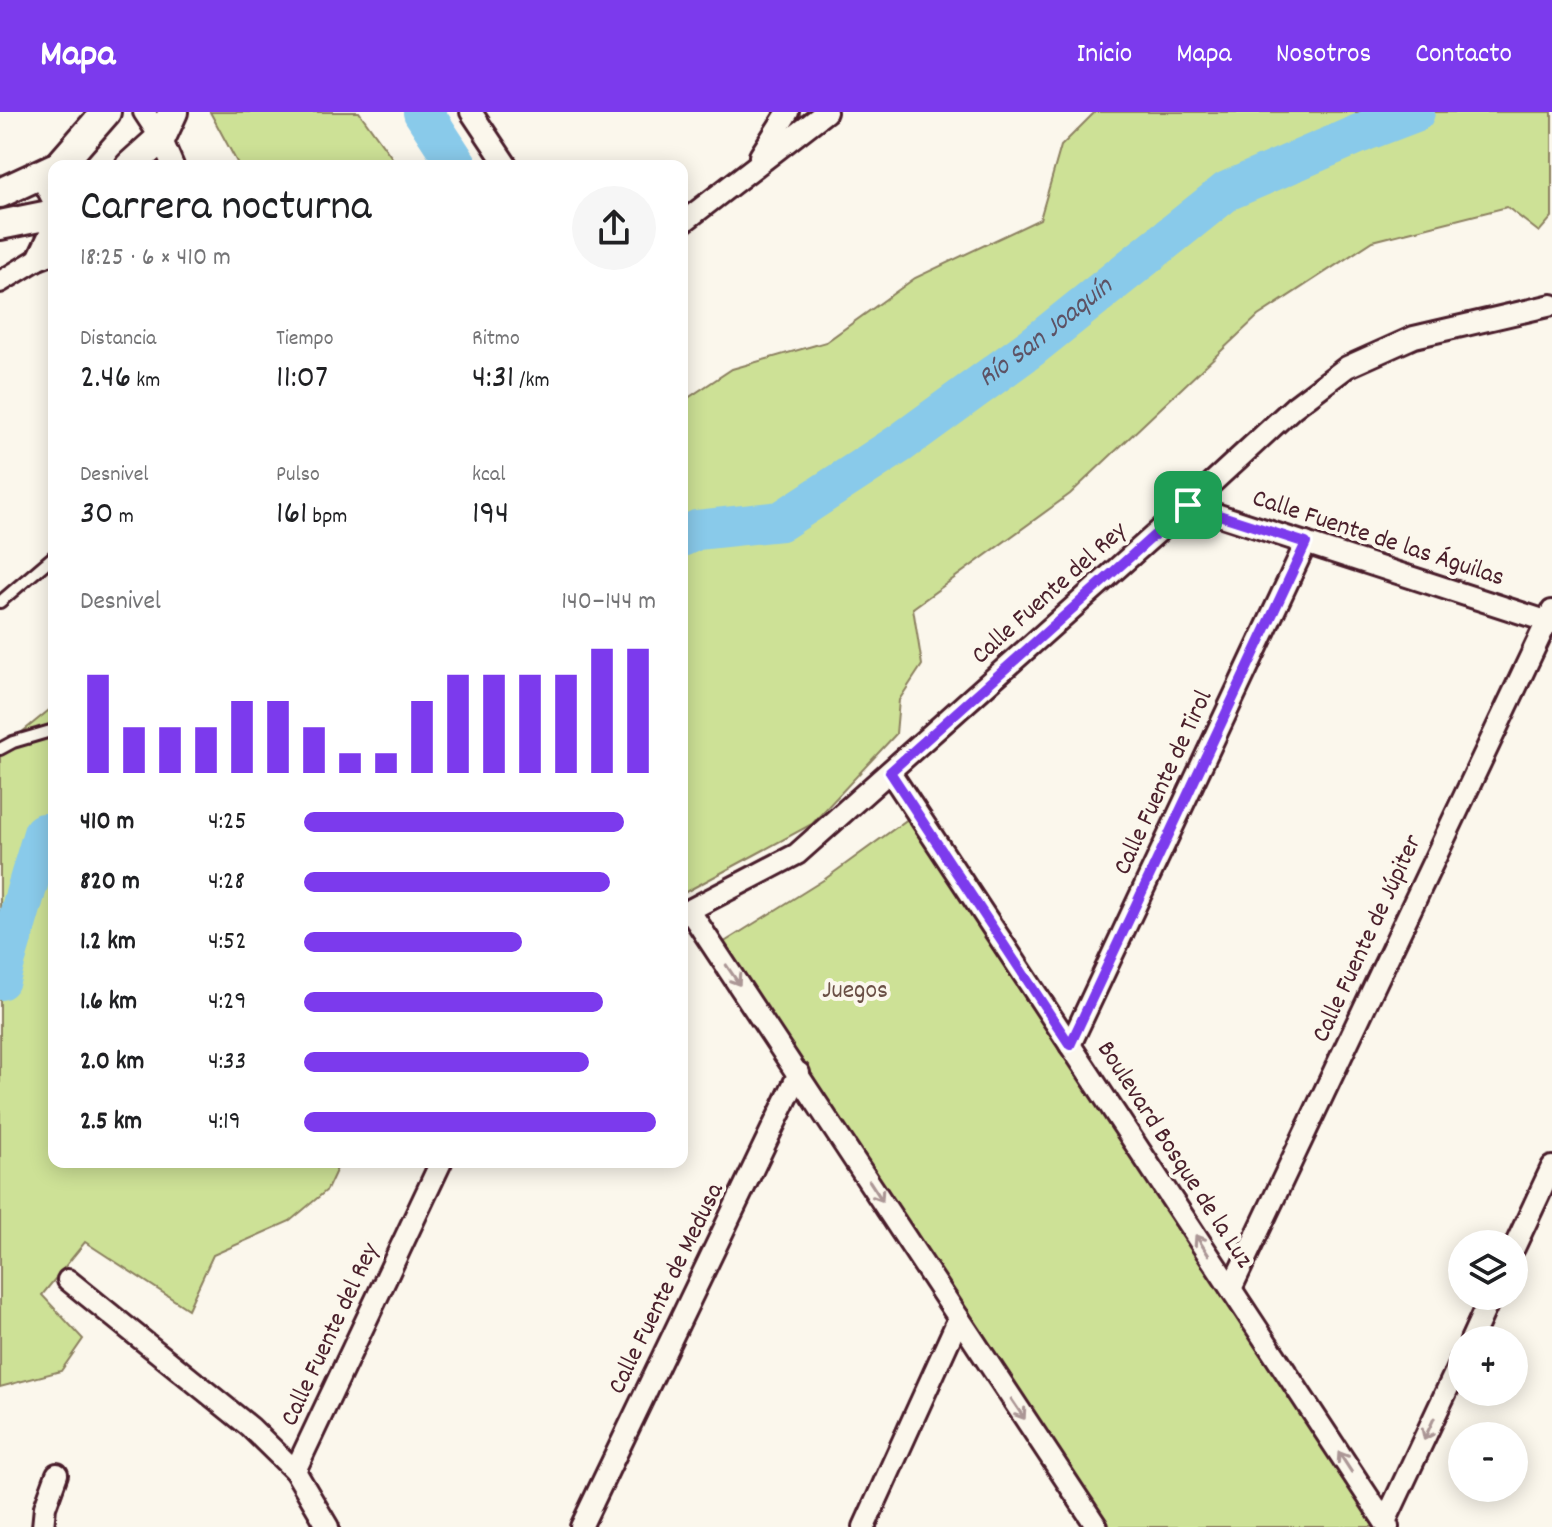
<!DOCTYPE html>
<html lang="es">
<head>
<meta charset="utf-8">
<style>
  body { margin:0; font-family:Dekko,sans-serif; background:#f6f6f6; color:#202124; height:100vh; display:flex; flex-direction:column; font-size:30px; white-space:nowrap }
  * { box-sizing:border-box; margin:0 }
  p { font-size:26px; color:#757577 }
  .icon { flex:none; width:44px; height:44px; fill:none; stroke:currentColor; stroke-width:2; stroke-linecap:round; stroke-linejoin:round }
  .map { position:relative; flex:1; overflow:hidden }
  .panel { position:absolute; left:48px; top:48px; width:640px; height:1008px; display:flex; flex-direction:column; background:#fff; border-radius:16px; box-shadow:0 4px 20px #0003 }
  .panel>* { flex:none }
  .buttons { position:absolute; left:1448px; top:1118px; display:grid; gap:16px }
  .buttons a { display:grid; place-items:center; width:80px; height:80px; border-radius:50%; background:#fff; box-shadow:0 4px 20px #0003; font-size:40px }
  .pin { position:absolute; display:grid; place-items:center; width:68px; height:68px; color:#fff; margin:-34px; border-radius:16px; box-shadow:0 4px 12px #0006 }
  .round { display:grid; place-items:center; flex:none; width:84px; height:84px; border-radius:42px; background:#f6f6f6 }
  .overview { display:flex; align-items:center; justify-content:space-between; height:136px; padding:0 32px }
  h1 { font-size:44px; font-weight:600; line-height:60px }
  .metrics { display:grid; grid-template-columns:repeat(3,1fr); gap:12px; height:136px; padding:8px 32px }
  .metrics div { display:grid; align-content:center }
  .metrics b { font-size:34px; font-weight:600 }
  .metrics small { font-size:22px; font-weight:400 }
  .metrics p { font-size:22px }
  .chart { height:224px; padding:16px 32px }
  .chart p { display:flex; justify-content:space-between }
  .chart svg { width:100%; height:144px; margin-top:8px; stroke:#7c3aed; stroke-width:6 }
  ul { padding:0 32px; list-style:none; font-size:26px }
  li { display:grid; grid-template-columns:128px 96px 1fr; align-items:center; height:60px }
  li i { height:20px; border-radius:10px; background:#7c3aed }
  header { display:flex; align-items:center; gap:48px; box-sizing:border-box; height:112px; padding:0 40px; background:#7c3aed; color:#fff }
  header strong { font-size:38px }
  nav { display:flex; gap:44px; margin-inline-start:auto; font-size:28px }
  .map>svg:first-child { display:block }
  .green { fill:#cde196; stroke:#8c8060; stroke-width:2 }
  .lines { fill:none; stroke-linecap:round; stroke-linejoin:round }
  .river { stroke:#89caea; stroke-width:40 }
  .lane-casing { stroke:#4a1f2b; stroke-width:16 }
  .street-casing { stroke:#4a1f2b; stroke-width:26 }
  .secondary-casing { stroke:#4a1f2b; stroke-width:34 }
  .lane { stroke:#fbf7ec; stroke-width:10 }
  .street { stroke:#fbf7ec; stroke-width:20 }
  .secondary { stroke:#fbf7ec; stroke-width:28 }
  .oneway { stroke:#ab9695 }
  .route-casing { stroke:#fff; stroke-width:16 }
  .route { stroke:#7c3aed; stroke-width:10 }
  .labels { text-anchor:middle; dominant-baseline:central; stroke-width:8; stroke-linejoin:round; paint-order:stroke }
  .street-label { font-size:26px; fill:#4a1f2b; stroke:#fbf7ec }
  .park-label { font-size:26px; fill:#6b5046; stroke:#fbf7ec }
  .water-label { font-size:28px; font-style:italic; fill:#5d5264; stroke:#fbf7ec }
</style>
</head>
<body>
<header>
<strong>Mapa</strong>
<nav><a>Inicio</a><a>Mapa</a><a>Nosotros</a><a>Contacto</a></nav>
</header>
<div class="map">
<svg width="1552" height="1415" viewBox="0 0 1552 1415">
  <rect width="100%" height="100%" fill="#fbf7ec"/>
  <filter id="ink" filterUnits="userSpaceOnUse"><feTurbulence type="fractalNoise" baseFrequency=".0125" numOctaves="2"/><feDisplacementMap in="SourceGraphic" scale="16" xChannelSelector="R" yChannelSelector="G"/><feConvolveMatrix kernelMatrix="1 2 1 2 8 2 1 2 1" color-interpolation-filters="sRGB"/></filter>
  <g filter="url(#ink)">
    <g class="green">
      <path d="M210,0h149l39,54h-159z"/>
      <path d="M1095,0h457v105l-13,15 -32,-25 -134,34 -115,75 -188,178 -157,114 9,57 -23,35 -3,34 -84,90 -130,70v-492l50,-33 94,-27 89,-64 125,-59 21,-73z"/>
      <path d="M54,594v456h286l-13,28 -37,31 -77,34 -25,54 -103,-67 -43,53 41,44 -22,32 -61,16v-637z"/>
      <path d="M912,704l470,711h-281l-383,-581 107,-67z"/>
    </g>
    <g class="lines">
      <g class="river">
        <path d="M423,0l35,54"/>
        <path id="s1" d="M682,425l15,-7 84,-9 118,-77 133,-97 195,-156 141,-61 47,-18"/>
        <path d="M0,868l43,-147 11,1"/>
      </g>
      <defs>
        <g id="lane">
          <path d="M0,490l54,-46"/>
          <path d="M0,637l13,-7 41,-12"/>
        </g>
        <g id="street">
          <path d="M144,0l17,26 12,28"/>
          <path d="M471,0l36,54"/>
          <path d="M760,44l28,-44"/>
          <path d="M40,63l14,27"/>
          <path d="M682,111l144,-111"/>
          <path d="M38,147l16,-34"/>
          <path d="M0,170l38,-23 16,-6"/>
          <path d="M1188,393l364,118"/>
          <path d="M890,660l498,755"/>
          <path d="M689,798l408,617"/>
          <path d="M682,802l115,-60 391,-349 106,-98 53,-40 67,-30 138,-32"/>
          <path d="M1070,933l236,-502"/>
          <path d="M1514,1136l38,-81"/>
          <path d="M68,1168l182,147 45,44 33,56"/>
          <path d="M1231,1177l321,-678"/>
          <path d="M1471,1228l20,-44"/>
          <path d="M295,1359l146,-309"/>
          <path d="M1385,1410l77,-164"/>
          <path d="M43,1415l2,-20 12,-33"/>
          <path d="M581,1415l218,-454"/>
          <path d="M864,1415l95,-209"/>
        </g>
        <g id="secondary">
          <path d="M59,54l47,-54"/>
          <path d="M130,54l31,-28 12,-26"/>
          <path d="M0,81l54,-25"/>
          <path d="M0,113l54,-11"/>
        </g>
      </defs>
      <use href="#lane" class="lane-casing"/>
      <use href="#street" class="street-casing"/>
      <use href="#secondary" class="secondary-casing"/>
      <use href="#lane" class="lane"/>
      <use href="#street" class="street"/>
      <use href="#secondary" class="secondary"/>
    </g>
    <defs><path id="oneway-shaft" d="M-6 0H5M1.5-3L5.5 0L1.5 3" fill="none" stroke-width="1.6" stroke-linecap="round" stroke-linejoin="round" transform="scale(2)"/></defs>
    <g class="oneway">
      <use href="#oneway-shaft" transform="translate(733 863) rotate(56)"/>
      <use href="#oneway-shaft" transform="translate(876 1079) rotate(57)"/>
      <use href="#oneway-shaft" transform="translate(1202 1133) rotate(-123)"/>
      <use href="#oneway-shaft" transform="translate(1018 1297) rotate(56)"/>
      <use href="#oneway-shaft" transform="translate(1429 1317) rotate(115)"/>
      <use href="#oneway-shaft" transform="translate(1345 1350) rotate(-123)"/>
    </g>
  </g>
  <g class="lines" filter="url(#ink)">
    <defs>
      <path id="route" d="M1188,393l118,38 -236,502 -180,-273z"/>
    </defs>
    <use href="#route" class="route-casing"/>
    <use href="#route" class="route"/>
  </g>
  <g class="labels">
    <g class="street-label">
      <text transform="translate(1378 427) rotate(18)">Calle Fuente de las Águilas</text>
      <text transform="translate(1050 482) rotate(-42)">Calle Fuente del Rey</text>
      <text transform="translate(1164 671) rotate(-65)">Calle Fuente de Tirol</text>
      <text transform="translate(1368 827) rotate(-65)">Calle Fuente de Júpiter</text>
      <text transform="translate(1174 1043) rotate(57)">Boulevard Bosque de la Luz</text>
      <text transform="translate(667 1177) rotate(-64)">Calle Fuente de Medusa</text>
      <text transform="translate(331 1223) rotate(-65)">Calle Fuente del Rey</text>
    </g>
    <g class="park-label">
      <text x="855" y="879">Juegos</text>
    </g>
    <g class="water-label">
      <text stroke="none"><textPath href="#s1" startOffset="426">Río San Joaquín</textPath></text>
    </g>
  </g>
</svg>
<div class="buttons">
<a><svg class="icon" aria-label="layers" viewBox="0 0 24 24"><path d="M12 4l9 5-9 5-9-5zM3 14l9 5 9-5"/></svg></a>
<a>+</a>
<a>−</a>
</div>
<div class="pin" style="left:1188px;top:393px;background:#1e9e55"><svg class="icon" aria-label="arrive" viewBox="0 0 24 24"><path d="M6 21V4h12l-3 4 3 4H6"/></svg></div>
<section class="panel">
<div class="overview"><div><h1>Carrera nocturna</h1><p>18:25 · 6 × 410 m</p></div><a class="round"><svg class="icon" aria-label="share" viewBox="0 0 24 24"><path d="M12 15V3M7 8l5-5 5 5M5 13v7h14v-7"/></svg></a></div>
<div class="metrics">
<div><p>Distancia</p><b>2.46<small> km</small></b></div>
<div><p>Tiempo</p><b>11:07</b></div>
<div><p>Ritmo</p><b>4:31<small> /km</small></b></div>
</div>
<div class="metrics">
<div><p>Desnivel</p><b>30<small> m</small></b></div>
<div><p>Pulso</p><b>161<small> bpm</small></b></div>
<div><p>kcal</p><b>194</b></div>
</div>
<div class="chart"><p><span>Desnivel</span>140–144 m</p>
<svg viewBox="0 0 160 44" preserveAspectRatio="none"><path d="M5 44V14M15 44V30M25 44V30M35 44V30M45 44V22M55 44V22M65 44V30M75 44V38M85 44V38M95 44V22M105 44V14M115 44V14M125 44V14M135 44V14M145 44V6M155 44V6"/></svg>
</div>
<ul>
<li><b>410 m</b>4:25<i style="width:91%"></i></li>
<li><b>820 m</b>4:28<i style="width:87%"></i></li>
<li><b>1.2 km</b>4:52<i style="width:62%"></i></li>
<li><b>1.6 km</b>4:29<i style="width:85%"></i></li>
<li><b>2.0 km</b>4:33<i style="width:81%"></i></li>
<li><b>2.5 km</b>4:19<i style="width:100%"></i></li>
</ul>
</section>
</div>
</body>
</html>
